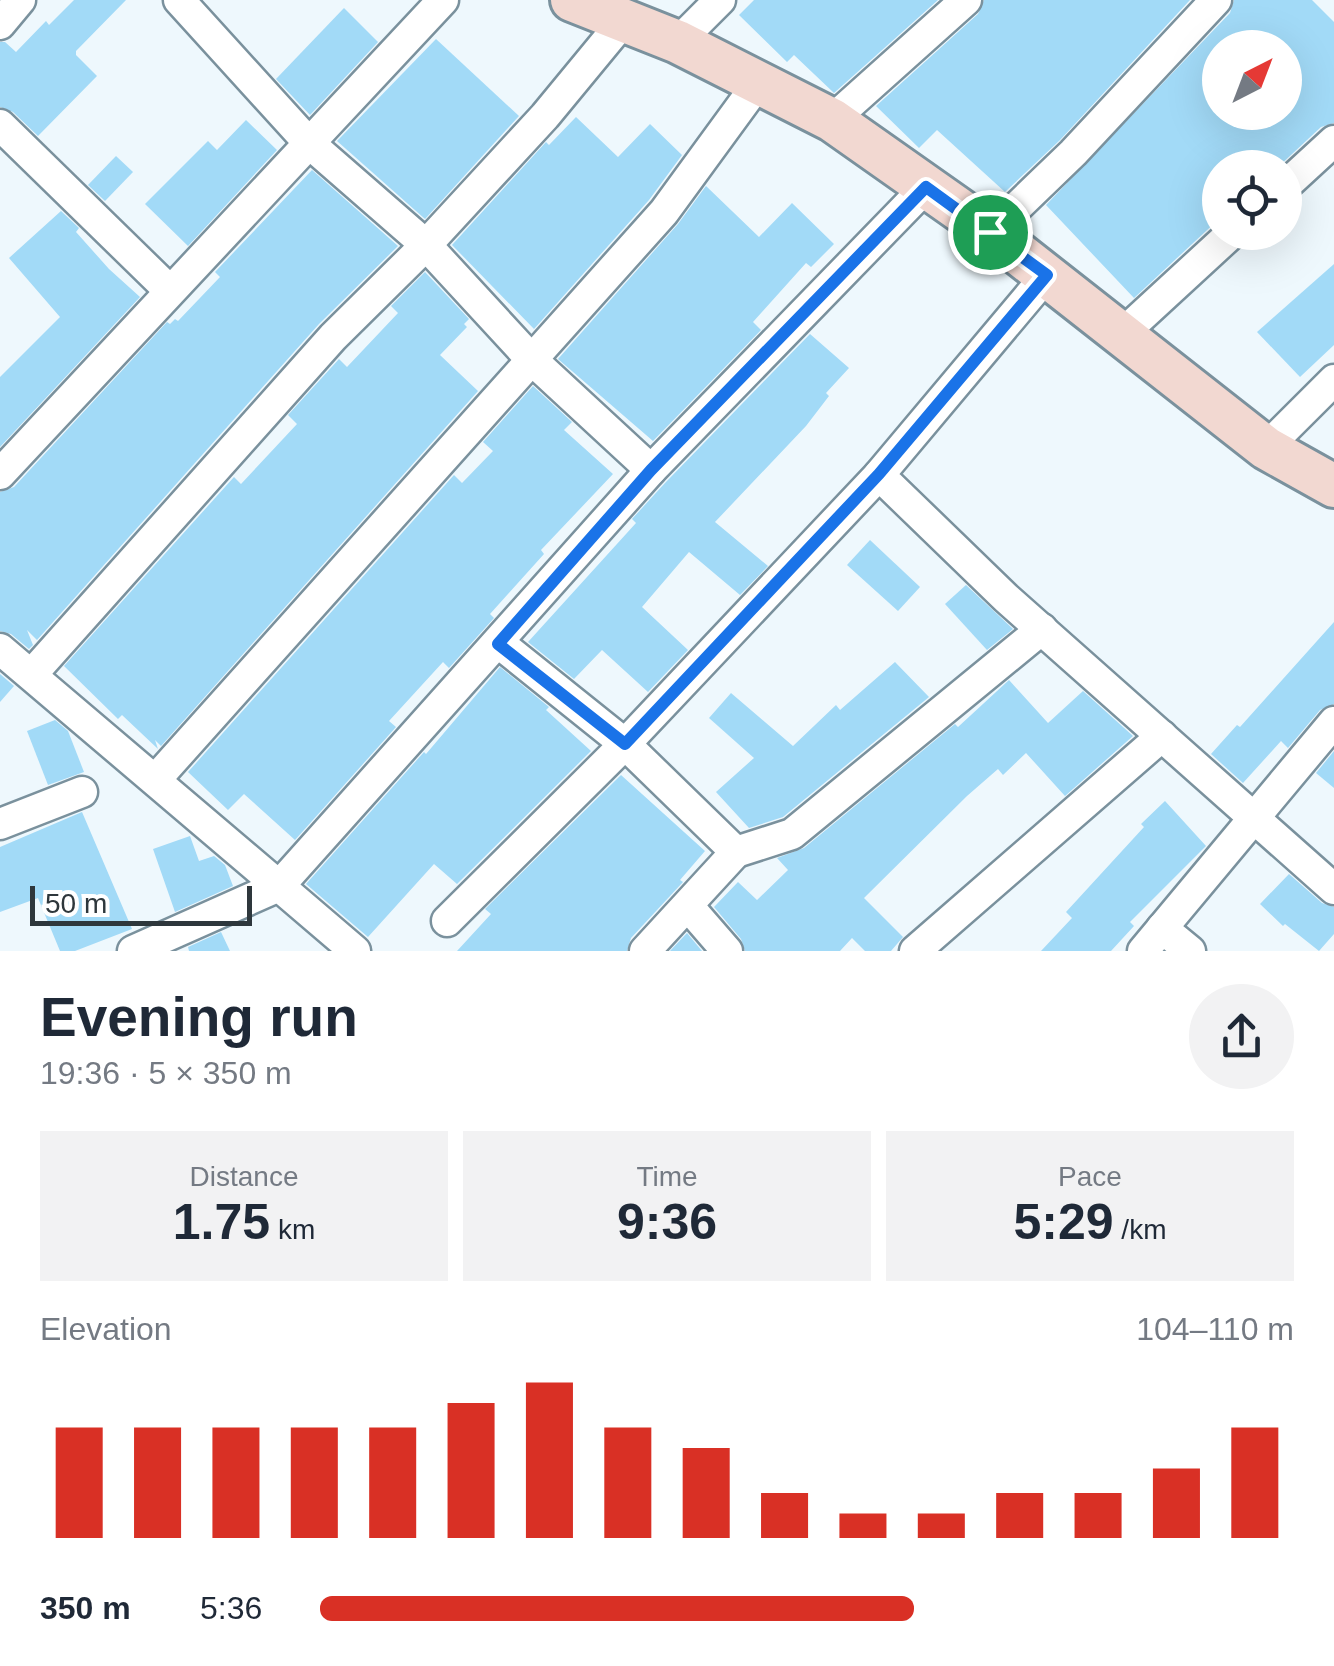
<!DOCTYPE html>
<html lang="en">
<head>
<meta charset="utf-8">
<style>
  body { margin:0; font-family:Arial,sans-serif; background:#f2f2f3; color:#1f2937; height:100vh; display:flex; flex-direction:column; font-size:38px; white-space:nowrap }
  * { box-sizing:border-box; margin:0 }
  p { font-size:32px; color:#747a83 }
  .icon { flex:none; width:55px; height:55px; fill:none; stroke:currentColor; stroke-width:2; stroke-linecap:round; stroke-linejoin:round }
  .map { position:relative; height:951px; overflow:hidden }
  .details { display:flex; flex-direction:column; background:#fff; flex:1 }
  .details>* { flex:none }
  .needle { width:65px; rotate:42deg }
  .tools { position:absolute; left:1202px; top:30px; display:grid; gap:20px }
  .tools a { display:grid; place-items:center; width:100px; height:100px; border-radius:50%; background:#fff; box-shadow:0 10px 40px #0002; font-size:50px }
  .scale { position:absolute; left:30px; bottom:25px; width:222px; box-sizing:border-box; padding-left:10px; border:5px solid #2e373c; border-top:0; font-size:28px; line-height:35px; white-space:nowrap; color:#2e373c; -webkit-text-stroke:8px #fff; paint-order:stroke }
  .pin { position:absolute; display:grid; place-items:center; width:85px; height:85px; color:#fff; margin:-42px; border:5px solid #fff; border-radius:50%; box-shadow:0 2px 10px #0007 }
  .round { display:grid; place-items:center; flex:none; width:105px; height:105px; border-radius:52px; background:#f2f2f3 }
  .summary { display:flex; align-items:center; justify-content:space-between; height:170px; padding:0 40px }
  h1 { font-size:55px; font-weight:700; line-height:75px }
  .figures { display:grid; grid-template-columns:repeat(3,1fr); gap:15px; height:170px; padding:10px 40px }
  .figures div { display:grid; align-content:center; border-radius:0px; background:#f2f2f3; text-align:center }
  .figures b { font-size:50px; font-weight:700 }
  .figures small { font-size:28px; font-weight:400 }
  .figures p { font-size:28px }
  .chart { height:280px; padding:20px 40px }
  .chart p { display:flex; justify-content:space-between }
  .chart svg { width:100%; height:180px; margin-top:10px; stroke:#d93025; stroke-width:6 }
  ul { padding:0 40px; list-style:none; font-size:32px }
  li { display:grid; grid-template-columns:160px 120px 1fr; align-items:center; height:75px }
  li i { height:25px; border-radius:12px; background:#d93025 }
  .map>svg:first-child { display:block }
  .building { fill:#a2daf7; fill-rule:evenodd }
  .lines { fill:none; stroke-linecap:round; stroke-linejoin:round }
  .street-casing { stroke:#7a919d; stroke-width:35 }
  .secondary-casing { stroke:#7a919d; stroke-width:48 }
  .street { stroke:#fff; stroke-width:30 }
  .secondary { stroke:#f2d8d1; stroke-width:42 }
  .route-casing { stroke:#fff; stroke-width:20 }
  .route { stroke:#1a73e8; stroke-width:12 }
</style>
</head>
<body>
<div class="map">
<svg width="1334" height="951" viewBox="0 0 1334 951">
  <rect width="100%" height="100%" fill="#eef8fd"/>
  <g class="building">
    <path d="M74,0h52l-50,51v4l21,21 -59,60 -25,-24 -13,-5v-65h5l11,10 30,-31 3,4z"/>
    <path d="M754,0h184l-104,93 -40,-38 -7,7 -48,-47z"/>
    <path d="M984,0h206l-130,140 -55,52 -68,-62 -18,18 -43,-42 102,-92z"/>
    <path d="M1234,0h78l22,22v101l-13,4 -44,41h-57v50l-86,80 -88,-93 184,-192zM1220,48h65v64h-65z"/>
    <path d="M344,8l34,34 -68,73 -34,-36z"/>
    <path d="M436,39l83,77 -94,103 -88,-78z"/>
    <path d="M576,117l42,40 32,-33 32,31 -33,45 -115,129 -82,-84 94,-103 3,3z"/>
    <path d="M246,120l31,30 -89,96 -43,-42 63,-63 9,9z"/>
    <path d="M116,156l17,16 -28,29 -17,-16z"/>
    <path d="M312,170l86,76 -79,78 -282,316 -10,-10 6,15 -4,4 -18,-15 -11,-3v-139l14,-5 153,-165 3,2 5,-5 3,2 42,-44 -5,-5z"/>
    <path d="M706,186l53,51 33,-34 42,41 -23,23 -5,-4 -53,59 8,8 -108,111 -95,-82 120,-135z"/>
    <path d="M61,211l18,17 -3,4 33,37 31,28 -140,150v-70l60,-60 -51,-59z"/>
    <path d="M1334,264v81l-34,32 -43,-45z"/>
    <path d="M425,272l44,47 -5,5 3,3 -27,28 38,36 -317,355 -6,-6 3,9 -36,-34 -4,4 -54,-53 170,-189 7,7 56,-60 -9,-9 51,-56 8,8 51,-54 -7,-7z"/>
    <path d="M810,334l39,34 -23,25 3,3 -23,30 -91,96 53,44 -28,29 -51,-43 -47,55 46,43 -40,42 -46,-42 -28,29 -46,-37 108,-119 -4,-4 33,-36z"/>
    <path d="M533,386l39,36 -8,8 49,44 -72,76 3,4 -54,60 4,4 -45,50 -6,-6 -54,59 7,6 -101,113 -51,-46 -16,16 -40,-38 266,-297 8,8 31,-32 -10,-9z"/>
    <path d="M870,540l50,47 -22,24 -51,-46z"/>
    <path d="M966,585l47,44 -26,21 -42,-46z"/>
    <path d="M1334,622v82l-14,6 -32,38 -7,-7 -38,42 -32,-29 26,-29 3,2z"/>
    <path d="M895,662l34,35 -146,120 -34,11 -33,-36 38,-34 -45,-40 22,-25 62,53 43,-41 4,5z"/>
    <path d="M500,667l49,40 -3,3 45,41 -134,133 -23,-20 -66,73 -62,-53 118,-132 2,2z"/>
    <path d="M0,674l14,12 -14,16z"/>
    <path d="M1009,680l39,43 35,-32 50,45 -68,60 -39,-43 -23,22 -5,-6 -31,27 -103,102 39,39 -12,14h-26l-13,-13 -12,13h-95l-4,-12 -27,-32 24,-25 19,18 31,-30 -11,-12 27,-10 151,-124 3,3z"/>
    <path d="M55,720l13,11 16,41 -36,13 -21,-54z"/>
    <path d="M1334,751v37l-18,-15z"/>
    <path d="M621,775l84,76 -25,29 3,2 -52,56 -4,13h-170l34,-37 -6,-5z"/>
    <path d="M1165,801l41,45 -76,76 4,4 -23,25h-70l31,-33 -6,-6 78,-85 -3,-3z"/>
    <path d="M82,812l50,117 -57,22h-15l-22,-53 -38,14v-65z"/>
    <path d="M190,836l9,25 15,-5 11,9 8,21 -58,26 -22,-63z"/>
    <path d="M1289,874l33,29 12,4v27l-15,17 -34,-27 -2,2 -23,-22z"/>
    <path d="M221,932l9,19h-41l-1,-4z"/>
    <path d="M687,933l15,18h-32z"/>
  </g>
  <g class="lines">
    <defs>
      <g id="street">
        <path d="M179,0l130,143 117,102 105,114 120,111"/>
        <path d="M0,24l20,-24"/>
        <path d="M678,42l42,-42"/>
        <path d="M832,120l134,-120"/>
        <path d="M0,125l170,166"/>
        <path d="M1285,186l49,-45"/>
        <path d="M991,232l82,-79 143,-153"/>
        <path d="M1047,275l-168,200 127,123 328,291"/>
        <path d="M1120,336l113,-104"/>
        <path d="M1266,448l68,-68"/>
        <path d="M0,474l443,-474"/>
        <path d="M499,643l126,101 111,108 56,-18 250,-205"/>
        <path d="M0,649l279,237 372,-416 275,-283"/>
        <path d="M32,674l301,-337 93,-92 119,-129 80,-97"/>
        <path d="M156,779l508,-567 95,-130"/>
        <path d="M0,824l82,-32"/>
        <path d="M688,906l39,45"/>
        <path d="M447,921l178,-177 254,-269"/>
        <path d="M1162,928l28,23"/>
        <path d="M133,951l146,-65 76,65"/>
        <path d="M645,951l91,-99"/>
        <path d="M915,951l247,-215"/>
        <path d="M1143,951l191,-229"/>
      </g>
      <path id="secondary" d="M572,0l106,42 154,78 159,112 275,216 68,38"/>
    </defs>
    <use href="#street" class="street-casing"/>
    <use href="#secondary" class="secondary-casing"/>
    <use href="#street" class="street"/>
    <use href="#secondary" class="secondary"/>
  </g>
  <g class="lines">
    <defs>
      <path id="route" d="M926,187l121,88 -168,199 -254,270 -127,-100 153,-174z"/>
    </defs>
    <use href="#route" class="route-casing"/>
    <use href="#route" class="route"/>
  </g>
</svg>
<div class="tools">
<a><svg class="needle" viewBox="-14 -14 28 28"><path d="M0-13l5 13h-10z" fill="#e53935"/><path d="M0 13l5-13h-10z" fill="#747a83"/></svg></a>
<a><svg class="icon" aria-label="locate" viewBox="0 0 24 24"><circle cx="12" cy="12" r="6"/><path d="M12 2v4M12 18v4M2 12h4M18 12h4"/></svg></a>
</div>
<div class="scale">50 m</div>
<div class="pin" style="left:990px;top:232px;background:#1e9e55"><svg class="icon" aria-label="arrive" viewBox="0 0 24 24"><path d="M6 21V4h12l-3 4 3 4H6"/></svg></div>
</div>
<section class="details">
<div class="summary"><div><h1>Evening run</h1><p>19:36 · 5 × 350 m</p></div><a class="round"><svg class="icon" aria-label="share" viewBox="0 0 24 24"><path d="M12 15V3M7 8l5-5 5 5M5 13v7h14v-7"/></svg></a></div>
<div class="figures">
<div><p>Distance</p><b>1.75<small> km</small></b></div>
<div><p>Time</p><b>9:36</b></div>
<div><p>Pace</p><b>5:29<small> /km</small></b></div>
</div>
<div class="chart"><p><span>Elevation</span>104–110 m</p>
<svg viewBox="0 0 160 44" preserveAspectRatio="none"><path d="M5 44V17M15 44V17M25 44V17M35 44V17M45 44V17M55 44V11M65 44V6M75 44V17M85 44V22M95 44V33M105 44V38M115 44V38M125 44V33M135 44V33M145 44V27M155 44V17"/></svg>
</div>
<ul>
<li><b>350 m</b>5:36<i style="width:61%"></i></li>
</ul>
</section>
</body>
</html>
